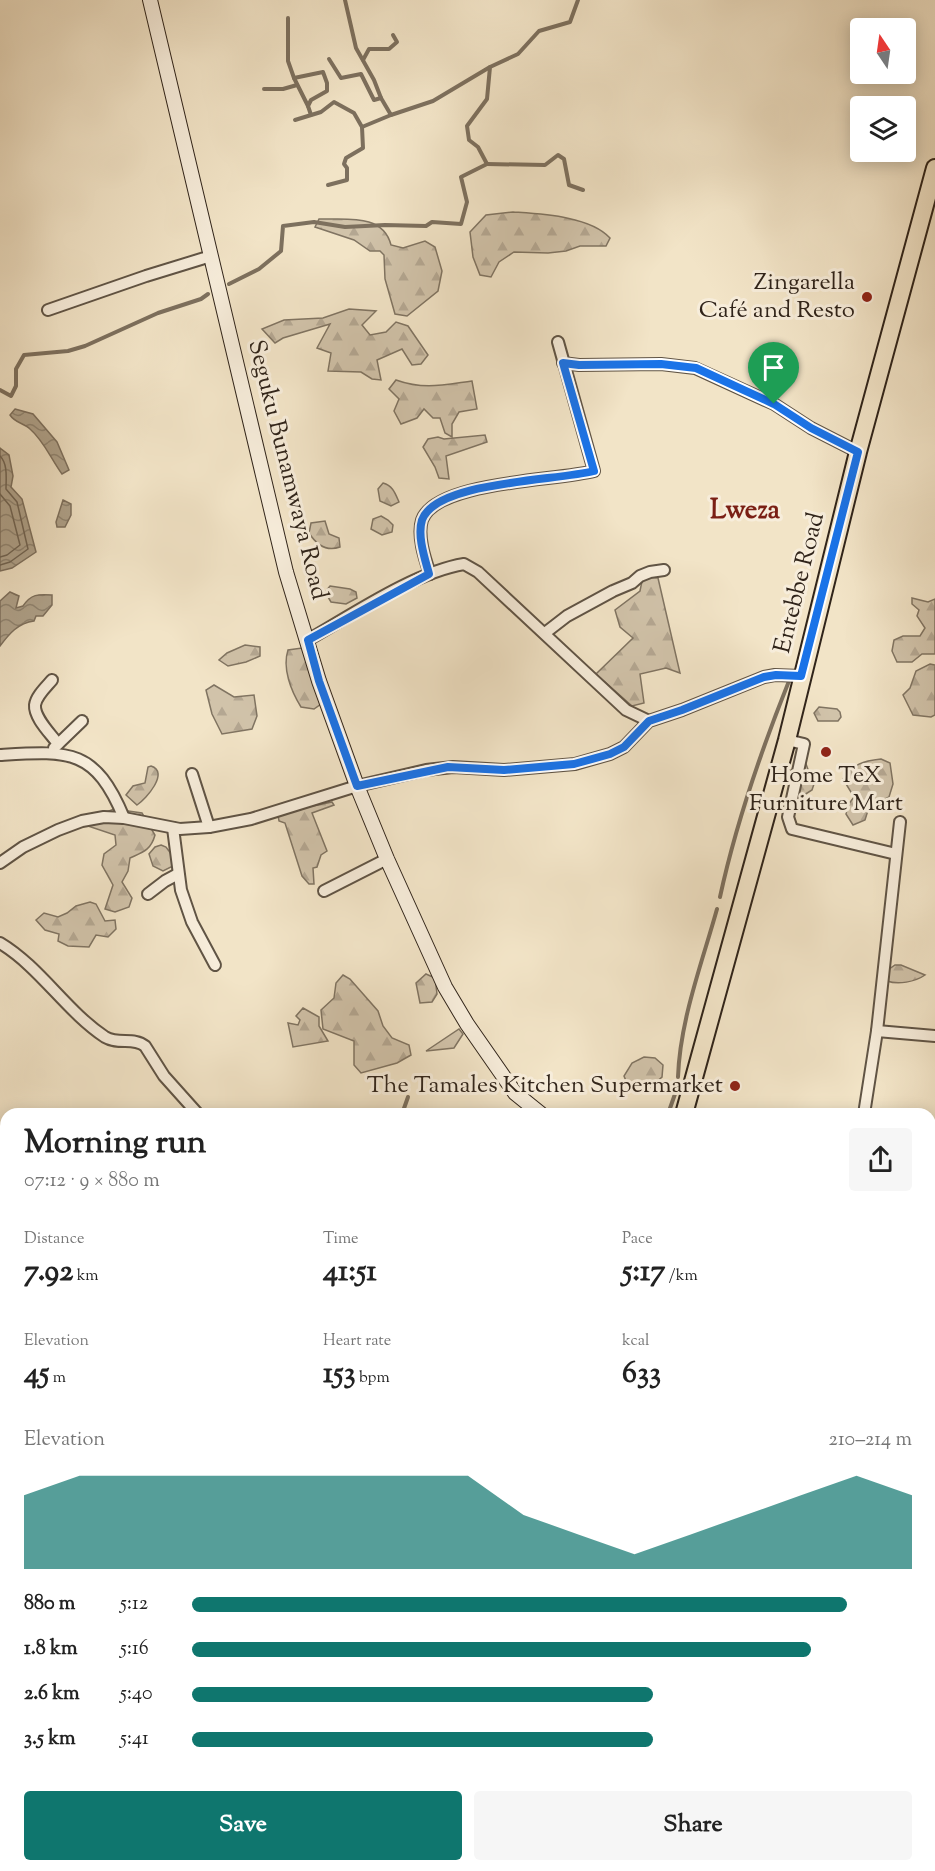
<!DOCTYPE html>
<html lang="en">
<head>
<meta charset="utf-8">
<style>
  body { margin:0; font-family:"Sorts Mill Goudy",serif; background:#f6f6f6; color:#222; height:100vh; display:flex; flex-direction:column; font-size:22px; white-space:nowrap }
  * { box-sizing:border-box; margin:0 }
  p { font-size:20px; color:#767676 }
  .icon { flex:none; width:33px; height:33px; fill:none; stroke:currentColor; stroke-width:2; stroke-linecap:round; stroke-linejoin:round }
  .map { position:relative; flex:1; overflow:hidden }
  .sheet { position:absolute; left:0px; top:1108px; width:936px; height:764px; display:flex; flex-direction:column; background:#fff; border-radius:18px 18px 0 0; box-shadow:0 3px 15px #0003 }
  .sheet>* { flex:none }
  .needle { width:39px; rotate:347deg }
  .fabs { position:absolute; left:850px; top:18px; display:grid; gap:12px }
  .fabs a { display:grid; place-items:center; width:66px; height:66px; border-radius:6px; background:#fff; box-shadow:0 3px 15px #0003; font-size:30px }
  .pin { position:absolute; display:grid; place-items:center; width:51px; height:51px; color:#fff; margin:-62px -26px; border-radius:50% 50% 50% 0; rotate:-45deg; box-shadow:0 0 6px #0007 }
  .pin .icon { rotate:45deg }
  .round { display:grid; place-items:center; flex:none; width:63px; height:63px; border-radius:6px; background:#f6f6f6 }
  .headline { display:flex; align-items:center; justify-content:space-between; height:102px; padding:0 24px }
  h1 { font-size:33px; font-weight:700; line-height:45px }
  .stats { display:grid; grid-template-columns:repeat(3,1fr); gap:9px; height:102px; padding:6px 24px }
  .stats div { display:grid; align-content:center }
  .stats b { font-size:30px; font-weight:700 }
  .stats small { font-size:16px; font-weight:400 }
  .stats p { font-size:16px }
  .chart { height:168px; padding:12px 24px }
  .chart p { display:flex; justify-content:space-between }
  .chart svg { width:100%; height:108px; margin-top:6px; fill:#0f766e; opacity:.7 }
  .primary-button { display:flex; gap:12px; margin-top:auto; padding:12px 24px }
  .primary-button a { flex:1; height:69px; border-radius:6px; background:#0f766e; color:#fff; font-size:24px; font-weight:700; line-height:69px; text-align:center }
  .primary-button a+a { background:#f6f6f6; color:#222 }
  ul { padding:0 24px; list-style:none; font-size:20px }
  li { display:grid; grid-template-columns:96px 72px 1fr; align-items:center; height:45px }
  li i { height:15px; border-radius:8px; background:#0f766e }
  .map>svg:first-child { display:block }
  .grass { fill:#d1c3aa; stroke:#807462; stroke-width:1.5 }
  .forest { fill:url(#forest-firs); stroke:#807462; stroke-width:1.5 }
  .wetland { fill:url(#wetland-marsh); stroke:#807462; stroke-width:1.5 }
  .water { fill:url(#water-waves); stroke:#7d705e; stroke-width:1.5 }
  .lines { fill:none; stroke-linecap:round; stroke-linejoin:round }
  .shore { stroke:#706453; stroke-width:1.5 }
  .stream { stroke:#7d705e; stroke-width:4 }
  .minor-casing { stroke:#605445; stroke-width:14 }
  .secondary-casing { stroke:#30241a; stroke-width:16 }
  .primary-casing { stroke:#30241a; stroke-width:20 }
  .minor { stroke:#f7eddb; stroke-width:10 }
  .secondary { stroke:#f7eddb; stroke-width:14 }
  .primary { stroke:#f2e4c7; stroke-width:16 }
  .route-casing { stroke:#fff; stroke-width:12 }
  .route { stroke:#1a73e8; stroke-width:8 }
  .poi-dot { fill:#8f2418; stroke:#f7eddb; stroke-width:2 }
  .labels { text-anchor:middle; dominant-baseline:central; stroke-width:6; stroke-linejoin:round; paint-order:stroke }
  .poi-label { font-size:24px; fill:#30241a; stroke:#f7eddb; text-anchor:end }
  .street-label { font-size:24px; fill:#30241a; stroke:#f7eddb }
  .quarter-label { font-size:27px; font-weight:bold; fill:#7a1f14; stroke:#f7eddb }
</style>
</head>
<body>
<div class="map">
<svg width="935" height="1871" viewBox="0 0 935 1871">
  <defs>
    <pattern id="forest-firs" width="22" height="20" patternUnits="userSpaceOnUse" patternTransform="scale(1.5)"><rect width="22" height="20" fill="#d1c3aa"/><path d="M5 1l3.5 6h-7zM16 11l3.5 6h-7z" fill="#b4a792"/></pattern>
    <pattern id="wetland-marsh" width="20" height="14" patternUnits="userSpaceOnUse" patternTransform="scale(1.5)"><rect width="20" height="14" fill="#d1c3aa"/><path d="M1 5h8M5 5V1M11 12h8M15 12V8" fill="none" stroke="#b4a792"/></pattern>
    <pattern id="water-waves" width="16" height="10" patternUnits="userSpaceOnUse" patternTransform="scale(1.5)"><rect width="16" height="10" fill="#b0a38c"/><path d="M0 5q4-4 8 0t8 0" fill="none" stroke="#908572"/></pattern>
  </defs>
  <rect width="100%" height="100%" fill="#f2e4c7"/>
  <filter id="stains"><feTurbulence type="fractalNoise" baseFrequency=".00333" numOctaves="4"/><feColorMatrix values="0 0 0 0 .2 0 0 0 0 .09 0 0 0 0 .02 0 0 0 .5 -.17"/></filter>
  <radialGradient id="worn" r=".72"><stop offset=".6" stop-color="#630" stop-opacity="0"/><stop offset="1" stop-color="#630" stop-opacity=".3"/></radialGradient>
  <g class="grass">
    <path d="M459,1029l4,5 -9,14 -28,3z"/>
    <path d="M0,1324l6,2v60l-6,-1z"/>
    <path d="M790,1866h138v5h-139z"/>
  </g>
  <g class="forest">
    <path d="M513,212c28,2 77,4 97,26l-4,8h-26l-14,5 -18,2 -34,-1 -15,10 -8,15 -11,-2 -7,-18 -3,-25 16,-17z"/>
    <path d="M319,219c27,1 64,-6 72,26l12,3 22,-7 10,6 7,24 -4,20 -31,25 -12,-2 -10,-35 -1,-24 -4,-4h-10l-16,-11 -39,-13z"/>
    <path d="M349,309l27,2 -14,14 8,10 16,-3 10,-10 12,4 20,29 -7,9 -9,1 -10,-16 -25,11 4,20 -9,-1 -11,-7 -33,-1 3,-18 -14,-5 13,-24 -47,14 -8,5 -13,-14 22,-9 39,-2z"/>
    <path d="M396,380c28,10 47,5 76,1l5,28 -18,3 -7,12v13l-7,-4 -5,-15h-7l-9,-9 -7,9 -16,6 -7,-13 5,-12 -10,-10z"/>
    <path d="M485,435l2,7 -41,14 3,23 -10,-1 -4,-11 -12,-20 5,-8 10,-2 6,2z"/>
    <path d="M383,483c10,3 12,10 16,19l-8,4 -11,-5 -2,-12z"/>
    <path d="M381,516l7,4 5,5 -1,7 -10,3 -11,-6 2,-10z"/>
    <path d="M325,521l4,13 10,4 1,9c-14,5 -24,-3 -31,-14l2,-10z"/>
    <path d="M651,577l7,1 22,95 -14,-5 -26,6 4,29 -12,3 -36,-32 37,-36 -13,-11 -5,-17 25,-19 2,-10z"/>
    <path d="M330,586l20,3 6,3 1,6 -11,6 -15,-2 -6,-10z"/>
    <path d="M912,598l16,4 7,-3v55h-13l-10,8h-15l-5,-11 2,-11 9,-4h17l5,-8 -8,-12 2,-6 -7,-6z"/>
    <path d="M245,645l15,2v9l-14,6 -18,4 -9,-6 8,-7z"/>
    <path d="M302,648l5,9 2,14 15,9 -3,24 -7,5 -13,-2c-10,-16 -19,-39 -13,-57z"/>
    <path d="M930,664l5,1v50l-4,2 -18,-2 -10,-20 7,-7 6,-17z"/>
    <path d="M214,685l20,12 20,-2 3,21 -5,13 -30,5 -10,-20 -6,-24z"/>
    <path d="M819,707l18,2 3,3 1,5 -3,4h-20l-4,-8z"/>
    <path d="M881,759l9,4 3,21 -4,13 -20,10 -4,13 -12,5 -7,-11 2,-9 6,-8 -11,-18c10,-15 20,-18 38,-20z"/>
    <path d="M803,763l3,1 3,8 7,6 -4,12 -11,7 -11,-13 1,-14z"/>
    <path d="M151,766c19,6 -5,33 -14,39l-11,-10 7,-9 12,-3 3,-16z"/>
    <path d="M332,802l2,3 -22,8 15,38 -6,4 -4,12 -4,1 1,16h-5l-7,-8 -17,-53 -6,-2 -1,-6c8,0 12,-6 19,-7 11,-1 23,-3 35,-6z"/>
    <path d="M114,809l28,4 13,22c-4,15 -12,17 -25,23l-2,13 -6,11 10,16 -3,9 -14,5 -10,-3 8,-24 -11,-20 2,-11 12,-9 -1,-10 -30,-10 14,-10z"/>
    <path d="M161,845l5,2 9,12 -2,7 -10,5 -10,-5 -4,-12 6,-7z"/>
    <path d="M90,902l6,2 9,17 10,-1 1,9 -8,8 -12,-2 -7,12 -21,-1 -10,-5 1,-7 -14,-4 -9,-10 8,-7 14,4 9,-4 9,-7z"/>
    <path d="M895,965h6l24,10c-10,7 -27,10 -38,6l-2,-9z"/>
    <path d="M426,974l9,4 2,16 -5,8 -12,1 -4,-20z"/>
    <path d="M343,975l7,4 28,32 5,15 9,12 17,7 2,10 -14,8 -36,10 -7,-8v-24l-31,-12 -2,-19 13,-12 2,-15z"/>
    <path d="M303,1008l16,9v9l9,15 -35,6 -5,-24 10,2 2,-5 -4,-4z"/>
    <path d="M644,1057l11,1 8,7 -1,12 -12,10 -21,1 -5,-12 8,-13z"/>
  </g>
  <g class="wetland">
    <path d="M0,1385l6,1v149h-6z"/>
    <path d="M6,1699v167h80l-8,1 -4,4h-74v-167z"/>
    <path d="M113,1866h83l2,5h-84z"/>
    <path d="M305,1866h88l-1,5h-83l1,-3z"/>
  </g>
  <g class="water">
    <path d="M15,409l18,5 24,28 12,28 -7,4c-11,-15 -18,-33 -32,-45 -6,-6 -15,-6 -20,-14z"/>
    <path d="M0,448l9,7 4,21 -2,11 11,12 14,53 -24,16 -12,3z"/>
    <path d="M63,500l8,4v11l-6,12h-8l-1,-5z"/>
    <path d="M10,592l9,4 -3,12 7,-2c8,-12 15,-12 29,-11v10l-9,11h-7l-2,5c-16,2 -25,13 -34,25v-45z"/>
  </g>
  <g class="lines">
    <g class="shore">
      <path d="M0,456c8,8 6,22 6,33l11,13 11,47 -18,13 -10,3"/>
      <path d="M0,494l10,12 10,39 -13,10 -7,2"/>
    </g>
    <g class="stream">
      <path d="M345,0l11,48 18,32 7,18 10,17 42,-14 57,-34"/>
      <path d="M288,18v43l6,17 14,28"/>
      <path d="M329,59l12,19 20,-4 13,26 7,-2"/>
      <path d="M363,60l6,-11h20l8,-7 -4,-7"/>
      <path d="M294,78l29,-6 4,11v8l-16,9 -3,6 3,9"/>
      <path d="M264,89h19l14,-4"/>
      <path d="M295,120l26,-8 13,-10 20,11 8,14 29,-12"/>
      <path d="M487,164l58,1 13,-10 6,4 5,26 14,5"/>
      <path d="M328,185l19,-5v-12l-3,-4 2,-6 17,-10 -1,-21"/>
      <path d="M229,284l30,-15 22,-18 2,-25 31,-4 31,5 40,-2 41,1 6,-4 29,2 6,-22 -6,-25 26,-13 -9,-17 -9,-7 -2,-14 20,-27 3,-32 28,-13 21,-23 31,-9 8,-22"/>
      <path d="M0,390l11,6 5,-10v-17l8,-14 44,-4 17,-5 73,-33 43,-14 7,-5"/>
      <path d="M720,897c16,-74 41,-146 69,-216"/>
      <path d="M678,1077c2,-57 24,-114 39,-168"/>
      <path d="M402,1114l6,-17"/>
      <path d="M668,1114l7,-20"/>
      <path d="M0,1788l6,2"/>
      <path d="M49,1871l2,-5"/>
      <path d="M496,1871l1,-5"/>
    </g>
    <defs>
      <g id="minor">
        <path d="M48,310l98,-34 65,-20"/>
        <path d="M563,363l16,2 82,-1 34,4 79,36 37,24 47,24"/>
        <path d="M430,574c-5,-15 -13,-38 -8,-54 14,-39 134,-39 172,-49l-36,-129"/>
        <path d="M545,633l22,-17 46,-25 19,-8 8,-7 10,-4 14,-2"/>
        <path d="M308,640c44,-25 107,-68 156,-76l14,8 148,138 23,11"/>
        <path d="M52,680c-5,6 -16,16 -17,25 -1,13 16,29 23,39"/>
        <path d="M787,740l17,4 -16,73 4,12 104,25"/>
        <path d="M54,748l28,-27"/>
        <path d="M0,755c69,-4 95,-7 124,63"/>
        <path d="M192,774l17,53"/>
        <path d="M173,828l8,62 11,32 23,43"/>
        <path d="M0,863l23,-16 35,-17 24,-9 22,-4 20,1 56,11 29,-2 42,-8 106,-33 69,-16 27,-3 51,3 71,-6 35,-10 14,-7 25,-26 33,-11 82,-33 11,-2 26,1"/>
        <path d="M324,891l63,-32"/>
        <path d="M148,894l17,-13 13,-7"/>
        <path d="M0,943c40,24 66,68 105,94 13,8 29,0 40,9l19,30 34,38"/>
        <path d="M877,1031l58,5"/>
        <path d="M864,1114l13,-83 23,-209"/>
        <path d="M0,1171l6,-8"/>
        <path d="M0,1250l6,5"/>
        <path d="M930,1341h5"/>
        <path d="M930,1802l5,-1"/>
        <path d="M930,1829h5"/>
        <path d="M628,1866l1,5"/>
      </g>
      <path id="secondary" d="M150,0l136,572 33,109 38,105 30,73 58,128 22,37 48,69 26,21"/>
      <g id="primary">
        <path d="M684,1114l103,-374 71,-288 77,-284"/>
        <path d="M477,1871l2,-5"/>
      </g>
    </defs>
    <use href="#minor" class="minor-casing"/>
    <use href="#secondary" class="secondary-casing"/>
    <use href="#primary" class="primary-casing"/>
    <use href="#minor" class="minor"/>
    <use href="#secondary" class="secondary"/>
    <use href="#primary" class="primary"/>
  </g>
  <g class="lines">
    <defs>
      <path id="route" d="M563,363l16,2 82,-1 35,4 78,36 37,24 47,24 -57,224 -25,-1 -12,2 -82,33 -33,11 -25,26 -14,7 -36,10 -70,6 -56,-3 -91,19 -38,-105 -11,-41 121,-66c-4,-15 -12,-38 -7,-54 14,-39 134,-39 172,-49z"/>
    </defs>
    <use href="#route" class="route-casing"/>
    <use href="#route" class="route"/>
  </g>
  <g class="poi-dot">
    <circle cx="867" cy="297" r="6"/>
    <circle cx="826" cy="752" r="6"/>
    <circle cx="735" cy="1086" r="6"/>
  </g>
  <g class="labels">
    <g class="poi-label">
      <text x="855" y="283">Zingarella<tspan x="855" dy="28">Café and Resto</tspan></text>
      <text x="826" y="776" text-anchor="middle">Home TeX<tspan x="826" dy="28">Furniture Mart</tspan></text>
      <text x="723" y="1086">The Tamales Kitchen Supermarket</text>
    </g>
    <g class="street-label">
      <text transform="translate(287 470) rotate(76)">Seguku Bunamwaya Road</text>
      <text transform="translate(800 583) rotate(-76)">Entebbe Road</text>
    </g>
    <g class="quarter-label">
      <text x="745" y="511">Lweza</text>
    </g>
  </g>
  <rect width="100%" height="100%" filter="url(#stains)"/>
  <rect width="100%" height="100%" fill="url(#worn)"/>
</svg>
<div class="fabs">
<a><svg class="needle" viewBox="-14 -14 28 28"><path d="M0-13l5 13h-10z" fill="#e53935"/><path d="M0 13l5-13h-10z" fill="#767676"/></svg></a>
<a><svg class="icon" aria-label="layers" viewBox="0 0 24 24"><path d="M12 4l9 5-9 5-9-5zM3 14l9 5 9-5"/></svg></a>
</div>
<div class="pin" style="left:774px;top:404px;background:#1e9e55"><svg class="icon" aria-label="arrive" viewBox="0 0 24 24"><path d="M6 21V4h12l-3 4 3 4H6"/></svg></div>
<section class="sheet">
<div class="headline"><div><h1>Morning run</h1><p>07:12 · 9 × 880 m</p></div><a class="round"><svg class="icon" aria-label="share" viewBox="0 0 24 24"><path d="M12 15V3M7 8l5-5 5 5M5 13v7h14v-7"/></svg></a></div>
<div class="stats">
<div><p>Distance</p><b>7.92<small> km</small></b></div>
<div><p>Time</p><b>41:51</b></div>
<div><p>Pace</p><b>5:17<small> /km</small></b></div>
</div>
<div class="stats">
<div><p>Elevation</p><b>45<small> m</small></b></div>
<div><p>Heart rate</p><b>153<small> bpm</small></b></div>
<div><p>kcal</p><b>633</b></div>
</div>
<div class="chart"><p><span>Elevation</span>210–214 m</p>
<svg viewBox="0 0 160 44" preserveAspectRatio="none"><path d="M0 44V14L10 6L20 6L30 6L40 6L50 6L60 6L70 6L80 6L90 22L100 30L110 38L120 30L130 22L140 14L150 6L160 14V44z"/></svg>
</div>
<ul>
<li><b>880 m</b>5:12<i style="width:91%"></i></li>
<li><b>1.8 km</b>5:16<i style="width:86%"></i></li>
<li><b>2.6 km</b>5:40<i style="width:64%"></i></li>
<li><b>3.5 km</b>5:41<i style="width:64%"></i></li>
</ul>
<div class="primary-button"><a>Save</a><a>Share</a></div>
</section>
</div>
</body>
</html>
